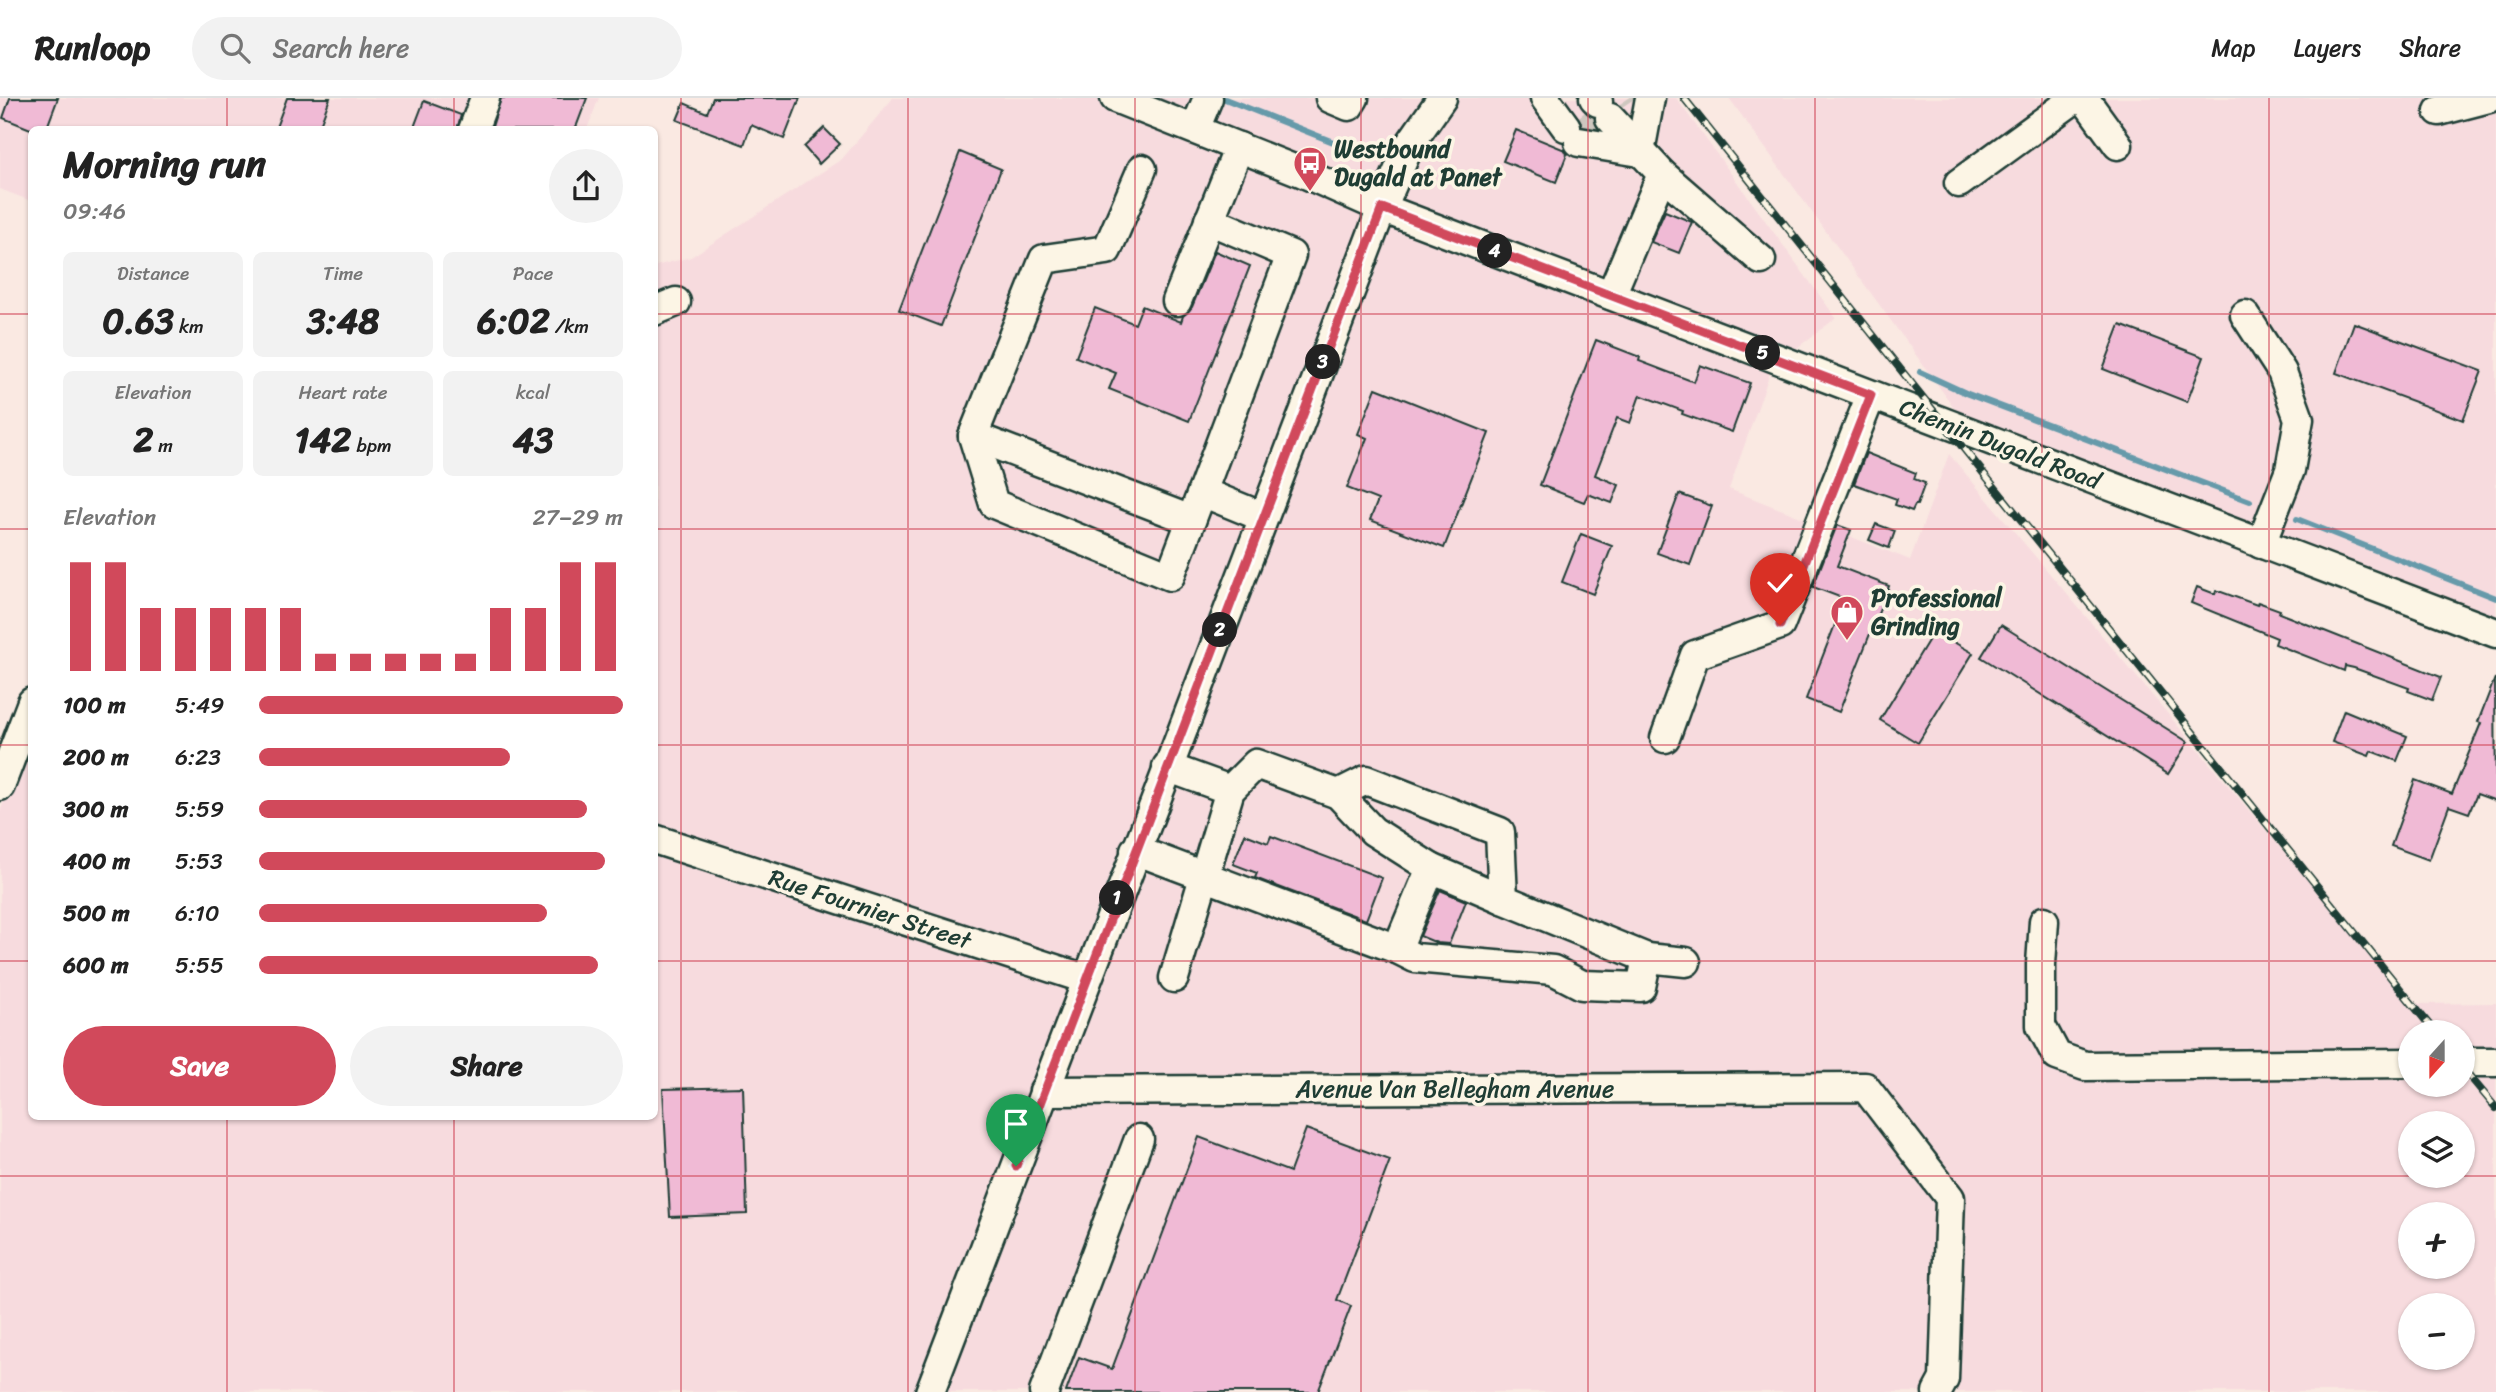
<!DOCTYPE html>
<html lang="en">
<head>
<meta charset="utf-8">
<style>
  body { margin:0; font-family:Sriracha,sans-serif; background:#f2f2f2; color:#222; height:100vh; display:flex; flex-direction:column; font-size:26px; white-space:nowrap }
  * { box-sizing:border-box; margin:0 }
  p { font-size:23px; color:#767676 }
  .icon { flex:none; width:38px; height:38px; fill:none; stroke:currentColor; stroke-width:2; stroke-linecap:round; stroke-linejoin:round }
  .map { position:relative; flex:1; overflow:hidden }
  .details { position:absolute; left:28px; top:28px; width:630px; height:994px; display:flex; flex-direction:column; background:#fff; border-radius:10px; box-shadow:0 2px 5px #0004 }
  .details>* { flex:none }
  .needle { width:46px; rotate:201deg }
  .controls { position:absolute; left:2398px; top:922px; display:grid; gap:14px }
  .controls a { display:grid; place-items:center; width:77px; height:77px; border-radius:50%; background:#fff; box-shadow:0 2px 5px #0004; font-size:35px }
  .pin { position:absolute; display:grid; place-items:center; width:60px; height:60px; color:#fff; margin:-72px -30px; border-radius:50% 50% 50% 0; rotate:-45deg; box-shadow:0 0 7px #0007 }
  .pin .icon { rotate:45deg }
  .km { position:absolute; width:35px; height:35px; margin:-18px; border-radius:50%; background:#222; color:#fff; font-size:19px; line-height:35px; text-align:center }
  .round { display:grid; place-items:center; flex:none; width:74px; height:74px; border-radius:37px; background:#f2f2f2 }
  .headline { display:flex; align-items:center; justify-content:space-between; height:119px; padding:0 35px }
  h1 { font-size:38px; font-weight:700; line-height:52px }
  .stats { display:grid; grid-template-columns:repeat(3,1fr); gap:10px; height:119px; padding:7px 35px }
  .stats div { display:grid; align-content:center; border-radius:10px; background:#f2f2f2; text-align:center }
  .stats b { font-size:35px; font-weight:700 }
  .stats small { font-size:19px; font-weight:400 }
  .stats p { font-size:19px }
  .chart { height:196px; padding:14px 35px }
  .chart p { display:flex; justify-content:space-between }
  .chart svg { width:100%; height:126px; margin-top:7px; stroke:#d1495b; stroke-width:6 }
  .action { display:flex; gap:14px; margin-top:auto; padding:14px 35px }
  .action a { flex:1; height:80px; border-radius:42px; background:#d1495b; color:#fff; font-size:28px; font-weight:700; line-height:80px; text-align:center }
  .action a+a { background:#f2f2f2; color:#222 }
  ul { padding:0 35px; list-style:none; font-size:23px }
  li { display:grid; grid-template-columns:112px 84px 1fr; align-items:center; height:52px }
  li i { height:18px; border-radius:9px; background:#d1495b }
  header { display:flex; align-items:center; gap:42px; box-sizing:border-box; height:98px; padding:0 35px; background:#fff; border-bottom:2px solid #e0e0e0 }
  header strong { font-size:33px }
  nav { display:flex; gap:38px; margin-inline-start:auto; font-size:24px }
  .search { width:490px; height:63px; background:#f2f2f2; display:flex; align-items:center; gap:18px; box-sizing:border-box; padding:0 24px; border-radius:38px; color:#767676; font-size:26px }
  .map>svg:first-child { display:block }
  .built { fill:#f7dbde; fill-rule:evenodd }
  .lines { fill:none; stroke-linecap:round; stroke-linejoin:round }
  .stream { stroke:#669aaa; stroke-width:6 }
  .building { fill:#f0bad5; stroke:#1f3d34; stroke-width:2 }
  .minor-tunnel { stroke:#cec7bf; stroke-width:28; stroke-dasharray:28 14; stroke-linecap:butt }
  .minor-casing { stroke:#1f3d34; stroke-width:33 }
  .minor { stroke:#fcf5e5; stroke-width:28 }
  .rail-casing { stroke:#1f3d34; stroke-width:8 }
  .rail { stroke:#fcf5e5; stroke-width:5; stroke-dasharray:16; stroke-linecap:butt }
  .route-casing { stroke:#fff; stroke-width:14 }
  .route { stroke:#d1495b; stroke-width:9 }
  .grid { fill:none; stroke:#d1495b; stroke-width:2; stroke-opacity:0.55 }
  .labels { text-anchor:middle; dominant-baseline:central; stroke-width:7; stroke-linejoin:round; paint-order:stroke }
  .poi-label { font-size:24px; font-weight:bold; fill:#1f3d34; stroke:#fcf5e5; text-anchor:start }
  .street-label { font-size:24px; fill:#1f3d34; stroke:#fcf5e5 }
</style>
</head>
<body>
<header>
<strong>Runloop</strong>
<div class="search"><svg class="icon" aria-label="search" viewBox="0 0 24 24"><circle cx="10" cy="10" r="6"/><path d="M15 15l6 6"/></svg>Search here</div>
<nav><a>Map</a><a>Layers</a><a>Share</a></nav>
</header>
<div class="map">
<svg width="2496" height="1294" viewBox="0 0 2496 1294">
  <rect width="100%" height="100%" fill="#fae9e2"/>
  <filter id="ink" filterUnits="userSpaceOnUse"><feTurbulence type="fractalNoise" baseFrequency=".0143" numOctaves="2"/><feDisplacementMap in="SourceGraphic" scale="14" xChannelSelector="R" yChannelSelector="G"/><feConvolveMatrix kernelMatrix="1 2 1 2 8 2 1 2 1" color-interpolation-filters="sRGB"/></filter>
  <g filter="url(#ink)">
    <g class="built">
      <path d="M0,0h599l-12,31 -555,1 -1,71 -31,-12z"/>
      <path d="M893,0h783l160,220 -64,49 -43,122 181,71 39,-106 463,550 84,-1v389h-2496v-580l31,-83 1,387h622l1,-850 36,-9 151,-98zM2410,934h52v53h-52zM2410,1026h52v52h-52zM2410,1116h52v53h-52zM2410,1208h52v52h-52z"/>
      <path d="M1729,0h767v523l-535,-204z"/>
    </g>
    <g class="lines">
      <g class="stream">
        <path d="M1225,1l136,54"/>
        <path d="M1920,274l48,22 282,107"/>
        <path d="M2297,421l199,79"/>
      </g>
    </g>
    <g class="building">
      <path d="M10,0h48l-12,32h-13l-30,-12z"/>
      <path d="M287,0h43l-12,32h-43z"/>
      <path d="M501,0h86l-12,32h-84z"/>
      <path d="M713,0h87l-16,41 -33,-14 -7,20 -67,-25 7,-17 23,10z"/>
      <path d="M424,3l37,14 -4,15h-44z"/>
      <path d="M824,30l16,16 -21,20 -15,-17z"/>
      <path d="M1516,32l49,20 2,4 -11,28 -53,-21z"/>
      <path d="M960,54l41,17 -60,157 -42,-16z"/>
      <path d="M1665,113l27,11 -13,31 -28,-11z"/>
      <path d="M1215,153l35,15 -61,155 -80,-32 7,-16 -40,-16 19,-49 40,16 7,-18 39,16 2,-6 9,-9z"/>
      <path d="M2354,225l128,48 -19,49 -127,-47z"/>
      <path d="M2120,227l84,32 -17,45 -84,-33z"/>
      <path d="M1596,242l44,17 -1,4 55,21 6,-17 50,18 -18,49 -50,-18 1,-3 -43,-16 -10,28 -13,-5 -22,57 24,10 -7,18 -24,-9 -4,8 -44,-17z"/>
      <path d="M1376,290l113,45 -45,115 -74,-28 8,-20 -31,-12 20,-50 -9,-4z"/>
      <path d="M1866,355l50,20 -2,6 11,4 -8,22h-2l-3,6 -17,-6 2,-6 -43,-15z"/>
      <path d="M1679,396l33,12 -22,59 -33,-12z"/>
      <path d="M1876,426l19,7 -6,17 -20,-8z"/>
      <path d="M1837,427l14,5 -14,36 52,20 -50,126 -33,-13 39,-100 -32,-12z"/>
      <path d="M1581,436l31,12 -19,48 -31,-12z"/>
      <path d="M2197,489l18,7 1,-4 41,15 1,-3 22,8 -1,3 162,64 -9,23 -24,-9 1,-3 -55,-20 -9,-2 -1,5 -69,-27 2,-6 -86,-35z"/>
      <path d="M2001,527l187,117 -20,32 -187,-117z"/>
      <path d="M1934,533l39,22 -55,90 -38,-23z"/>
      <path d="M2495,580l1,123 -19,-7 -8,19 -20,-7 -20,54 -38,-14 24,-66 37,14 29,-71 -3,-1z"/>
      <path d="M2344,612l63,26 -10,25 -26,-10 -2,5 -37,-14z"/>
      <path d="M1245,736l23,9 3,-7 111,42 -16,42 -111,-42 2,-5 -24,-9z"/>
      <path d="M1440,792l26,11 -17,43 -12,-1 -17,-7z"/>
      <path d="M743,989l4,127 -77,3 -7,-128z"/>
      <path d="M1306,1031l84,31 -53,140 14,6 -33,86h-252l13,-35 33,12 87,-232 91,35z"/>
    </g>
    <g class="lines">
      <g class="minor-tunnel">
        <path d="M1629,0l2,3"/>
        <path d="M1580,18l13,16"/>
      </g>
      <defs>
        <g id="minor">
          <path d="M1115,0l186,74 81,36 1114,425"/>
          <path d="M1330,0l19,8 5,-8"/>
          <path d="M1545,0l21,29"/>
          <path d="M1594,0l4,4"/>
          <path d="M2084,0l34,47"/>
          <path d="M2439,13l50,-13"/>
          <path d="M1610,20l52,56 -51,121"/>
          <path d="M1195,31l13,-31"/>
          <path d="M473,32l12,-32"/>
          <path d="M1579,44l61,10"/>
          <path d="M1640,54l10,-54"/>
          <path d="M1142,71l-35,81 -63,9 -71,177 21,68 176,72 32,-84"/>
          <path d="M1662,76l99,86"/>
          <path d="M1959,85l117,-85"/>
          <path d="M1209,122l82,35 -89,237 61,25"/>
          <path d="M1177,203l62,-154"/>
          <path d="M654,213l22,-9"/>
          <path d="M2245,217l37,57 17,47 -9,51 -29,74"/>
          <path d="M973,338l218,84"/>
          <path d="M1665,640l30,-83 85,-30 91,-230"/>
          <path d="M1167,669l63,23"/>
          <path d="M0,688l32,-84"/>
          <path d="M1338,696l28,-14 134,52 3,67 144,59 -6,29 -59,-2 -29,-15 -138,-12 -18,-9"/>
          <path d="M654,741l432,140"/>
          <path d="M1135,752l262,99 34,-81 -58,-37 -35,-37 -82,-30 -26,26 -56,188"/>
          <path d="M1431,770l72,31"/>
          <path d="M2044,823l-3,43v62l16,30 28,10 325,-3"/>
          <path d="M1647,860l39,4"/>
          <path d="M2462,964h34"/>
          <path d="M1044,993l821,-4 85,111 -6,181 -7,13"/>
          <path d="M930,1294l452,-1184 28,-64 32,-46"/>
          <path d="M1044,1294l95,-253"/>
        </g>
      </defs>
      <use href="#minor" class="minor-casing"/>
      <use href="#minor" class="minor"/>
      <defs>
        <g id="rail">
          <path d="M1684,0l284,356 467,578"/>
          <path d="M2462,969l34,41"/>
        </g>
      </defs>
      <use href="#rail" class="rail-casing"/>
      <use href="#rail" class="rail"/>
    </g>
  </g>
  <g class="lines" filter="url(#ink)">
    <defs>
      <path id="route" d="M1016,1068l366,-958 489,187 -91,230"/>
    </defs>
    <use href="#route" class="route-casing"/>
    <use href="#route" class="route"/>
  </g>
  <path class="grid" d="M227,0v32M454,0v32M681,0v1294M908,0v1294M1135,0v1294M1361,0v1294M1588,0v1294M1815,0v1294M2042,0v1294M2269,0v1294M0,216h32M654,216h1842M0,431h32M654,431h1842M0,647h32M654,647h1842M0,863h32M654,863h1842M227,1018v276M454,1018v276M0,1078h2496"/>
  <defs>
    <symbol id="bus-pin" viewBox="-11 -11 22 30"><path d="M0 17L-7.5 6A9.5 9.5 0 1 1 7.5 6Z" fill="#d1495b" stroke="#fcf5e5"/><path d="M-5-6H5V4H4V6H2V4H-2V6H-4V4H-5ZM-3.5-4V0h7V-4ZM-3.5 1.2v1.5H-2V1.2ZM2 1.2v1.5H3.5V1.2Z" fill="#fff"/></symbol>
    <symbol id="shop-pin" viewBox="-11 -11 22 30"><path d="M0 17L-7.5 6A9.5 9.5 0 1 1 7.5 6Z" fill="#d1495b" stroke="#fcf5e5"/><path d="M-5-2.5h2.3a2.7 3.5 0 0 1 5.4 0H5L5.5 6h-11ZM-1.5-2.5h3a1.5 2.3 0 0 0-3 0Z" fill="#fff"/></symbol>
  </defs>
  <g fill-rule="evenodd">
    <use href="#bus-pin" x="1291" y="46" width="38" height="52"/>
    <use href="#shop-pin" x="1828" y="495" width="38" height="52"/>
  </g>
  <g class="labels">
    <g class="poi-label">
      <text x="1334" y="51">Westbound<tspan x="1334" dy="28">Dugald at Panet</tspan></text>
      <text x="1871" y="500">Professional<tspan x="1871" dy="28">Grinding</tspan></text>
    </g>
    <g class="street-label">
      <text transform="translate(2000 346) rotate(21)">Chemin Dugald Road</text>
      <text transform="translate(870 811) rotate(18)">Rue Fournier Street</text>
      <text x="1455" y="991">Avenue Van Bellegham Avenue</text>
    </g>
  </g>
</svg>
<div class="controls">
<a><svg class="needle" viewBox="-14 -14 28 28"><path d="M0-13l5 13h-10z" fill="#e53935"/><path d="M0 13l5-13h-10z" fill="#767676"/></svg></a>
<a><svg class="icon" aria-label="layers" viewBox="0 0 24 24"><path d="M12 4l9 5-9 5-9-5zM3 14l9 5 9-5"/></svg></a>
<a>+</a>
<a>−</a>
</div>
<div class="pin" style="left:1016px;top:1068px;background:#1e9e55"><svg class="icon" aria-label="arrive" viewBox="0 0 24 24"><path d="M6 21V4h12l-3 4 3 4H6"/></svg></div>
<div class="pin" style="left:1780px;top:527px;background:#d93025"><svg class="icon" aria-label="check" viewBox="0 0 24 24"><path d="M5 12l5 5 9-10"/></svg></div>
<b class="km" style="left:1117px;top:800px">1</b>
<b class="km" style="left:1220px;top:532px">2</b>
<b class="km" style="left:1323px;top:264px">3</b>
<b class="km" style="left:1495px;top:153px">4</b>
<b class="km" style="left:1763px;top:255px">5</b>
<section class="details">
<div class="headline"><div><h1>Morning run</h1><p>09:46</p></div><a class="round"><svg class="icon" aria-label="share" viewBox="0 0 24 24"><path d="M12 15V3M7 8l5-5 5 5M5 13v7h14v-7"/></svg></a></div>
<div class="stats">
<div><p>Distance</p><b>0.63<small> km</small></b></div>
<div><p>Time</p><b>3:48</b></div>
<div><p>Pace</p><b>6:02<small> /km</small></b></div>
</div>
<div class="stats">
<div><p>Elevation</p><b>2<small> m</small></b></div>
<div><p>Heart rate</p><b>142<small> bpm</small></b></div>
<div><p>kcal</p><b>43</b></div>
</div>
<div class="chart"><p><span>Elevation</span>27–29 m</p>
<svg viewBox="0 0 160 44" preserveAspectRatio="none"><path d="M5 44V6M15 44V6M25 44V22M35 44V22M45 44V22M55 44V22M65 44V22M75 44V38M85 44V38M95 44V38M105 44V38M115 44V38M125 44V22M135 44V22M145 44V6M155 44V6"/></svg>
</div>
<ul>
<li><b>100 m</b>5:49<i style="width:100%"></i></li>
<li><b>200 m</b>6:23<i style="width:69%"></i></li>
<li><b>300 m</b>5:59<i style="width:90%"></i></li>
<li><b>400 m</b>5:53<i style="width:95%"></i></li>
<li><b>500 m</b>6:10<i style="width:79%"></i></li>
<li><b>600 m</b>5:55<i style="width:93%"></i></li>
</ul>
<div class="action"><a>Save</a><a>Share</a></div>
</section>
</div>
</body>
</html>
